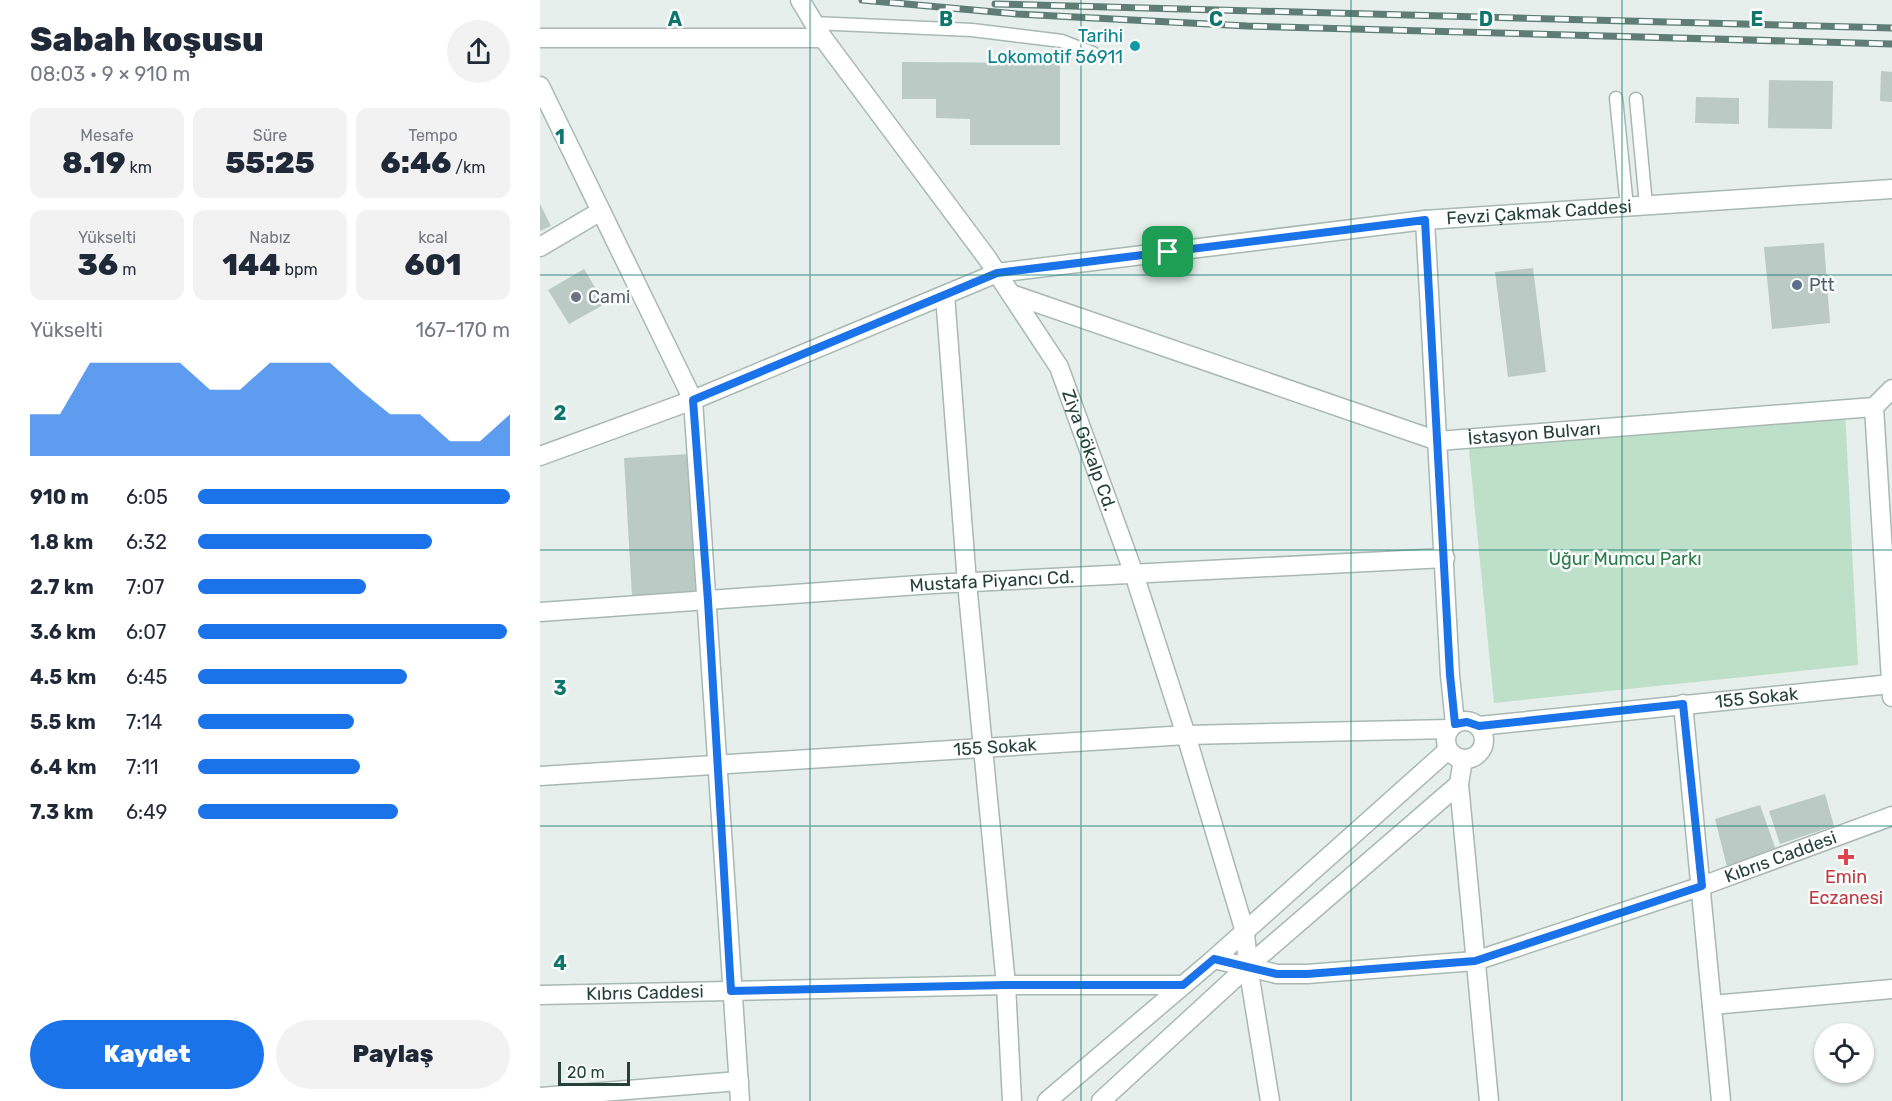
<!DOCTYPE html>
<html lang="tr">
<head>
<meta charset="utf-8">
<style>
  body { margin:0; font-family:Rubik,sans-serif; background:#f2f2f3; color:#1f2937; height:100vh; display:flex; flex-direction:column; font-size:22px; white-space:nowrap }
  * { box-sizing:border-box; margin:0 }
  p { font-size:20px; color:#747a83 }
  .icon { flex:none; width:33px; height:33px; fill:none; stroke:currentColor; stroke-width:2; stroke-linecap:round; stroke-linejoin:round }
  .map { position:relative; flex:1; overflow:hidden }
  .side { display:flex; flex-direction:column; background:#fff; width:540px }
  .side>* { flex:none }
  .controls { position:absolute; left:1274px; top:1023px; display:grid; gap:12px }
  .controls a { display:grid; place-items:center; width:60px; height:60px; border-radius:50%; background:#fff; box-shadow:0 2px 4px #0004; font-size:30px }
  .scale { position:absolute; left:18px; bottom:15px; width:72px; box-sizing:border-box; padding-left:6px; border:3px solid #24423a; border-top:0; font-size:16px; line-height:21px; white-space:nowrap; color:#24423a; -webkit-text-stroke:4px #f7fbf9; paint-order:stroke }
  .pin { position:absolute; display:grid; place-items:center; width:51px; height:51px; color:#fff; margin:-26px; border-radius:12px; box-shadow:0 3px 9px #0006 }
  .round { display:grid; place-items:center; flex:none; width:63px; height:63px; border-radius:32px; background:#f2f2f3 }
  .overview { display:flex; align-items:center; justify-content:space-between; height:102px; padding:0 30px }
  h1 { font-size:33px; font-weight:800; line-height:45px }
  .stats { display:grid; grid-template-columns:repeat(3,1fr); gap:9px; height:102px; padding:6px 30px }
  .stats div { display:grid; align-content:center; border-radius:12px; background:#f2f2f3; text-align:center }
  .stats b { font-size:30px; font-weight:800 }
  .stats small { font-size:16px; font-weight:400 }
  .stats p { font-size:16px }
  .chart { height:168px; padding:12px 30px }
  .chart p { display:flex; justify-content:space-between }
  .chart svg { width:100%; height:108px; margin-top:6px; fill:#1a73e8; opacity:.7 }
  .action { display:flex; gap:12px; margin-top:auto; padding:12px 30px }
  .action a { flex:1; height:69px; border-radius:36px; background:#1a73e8; color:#fff; font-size:24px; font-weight:800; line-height:69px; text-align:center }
  .action a+a { background:#f2f2f3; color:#1f2937 }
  ul { padding:0 30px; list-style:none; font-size:20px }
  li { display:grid; grid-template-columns:96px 72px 1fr; align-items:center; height:45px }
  li i { height:15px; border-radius:8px; background:#1a73e8 }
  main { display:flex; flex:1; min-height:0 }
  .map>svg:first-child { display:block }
  .green { fill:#bfe0c8 }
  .building { fill:#bbcac4 }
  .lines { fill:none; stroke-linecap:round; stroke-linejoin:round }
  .lane-casing { stroke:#a8b8b2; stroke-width:15 }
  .street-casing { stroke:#a8b8b2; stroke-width:21 }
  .lane { stroke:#fff; stroke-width:12 }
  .street { stroke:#fff; stroke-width:18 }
  .rail-casing { stroke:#5f7d75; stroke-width:7 }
  .rail { stroke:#f7fbf9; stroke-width:4.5; stroke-dasharray:14; stroke-linecap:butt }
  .route-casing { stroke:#fff; stroke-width:12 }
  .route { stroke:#1a73e8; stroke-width:8 }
  .grid { fill:none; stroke:#0f766e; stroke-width:1.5; stroke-opacity:0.55 }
  .culture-dot { fill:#0f9aa8; stroke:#f7fbf9; stroke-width:2 }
  .service-dot { fill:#5c6f8a; stroke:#f7fbf9; stroke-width:2 }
  .worship-dot { fill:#6b7280; stroke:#f7fbf9; stroke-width:2 }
  .health-dot { fill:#e0444e; stroke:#f7fbf9; stroke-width:2 }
  .labels { text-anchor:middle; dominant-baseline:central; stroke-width:5; stroke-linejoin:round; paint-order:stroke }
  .culture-label { font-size:18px; fill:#0d838f; stroke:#f7fbf9; text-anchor:end }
  .street-label { font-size:18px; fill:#24423a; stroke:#f7fbf9 }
  .service-label { font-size:18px; fill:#4e5e75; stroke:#f7fbf9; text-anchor:start }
  .worship-label { font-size:18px; fill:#5b616d; stroke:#f7fbf9; text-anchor:start }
  .park-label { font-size:18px; fill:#2d7a4b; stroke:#f7fbf9 }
  .health-label { font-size:18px; fill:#be3a42; stroke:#f7fbf9 }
  .grid-label { font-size:20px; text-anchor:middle; font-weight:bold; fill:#0f766e; stroke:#f7fbf9; stroke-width:5; stroke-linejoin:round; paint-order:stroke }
</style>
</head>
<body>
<main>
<section class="side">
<div class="overview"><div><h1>Sabah koşusu</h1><p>08:03 · 9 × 910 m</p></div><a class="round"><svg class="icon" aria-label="share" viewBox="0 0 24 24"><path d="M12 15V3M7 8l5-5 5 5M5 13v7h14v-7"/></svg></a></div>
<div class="stats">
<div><p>Mesafe</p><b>8.19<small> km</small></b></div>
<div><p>Süre</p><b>55:25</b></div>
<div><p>Tempo</p><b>6:46<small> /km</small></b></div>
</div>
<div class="stats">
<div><p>Yükselti</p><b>36<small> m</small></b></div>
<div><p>Nabız</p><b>144<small> bpm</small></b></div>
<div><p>kcal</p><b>601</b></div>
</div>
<div class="chart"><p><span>Yükselti</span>167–170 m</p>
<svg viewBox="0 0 160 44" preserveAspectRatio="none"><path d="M0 44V27L10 27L20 6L30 6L40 6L50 6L60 17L70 17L80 6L90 6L100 6L110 17L120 27L130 27L140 38L150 38L160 27V44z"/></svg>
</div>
<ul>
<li><b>910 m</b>6:05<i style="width:100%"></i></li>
<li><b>1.8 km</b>6:32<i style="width:75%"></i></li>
<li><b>2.7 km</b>7:07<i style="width:54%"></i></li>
<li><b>3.6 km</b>6:07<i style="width:99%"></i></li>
<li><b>4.5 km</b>6:45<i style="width:67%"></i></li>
<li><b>5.5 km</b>7:14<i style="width:50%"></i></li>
<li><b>6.4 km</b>7:11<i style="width:52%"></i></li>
<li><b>7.3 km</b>6:49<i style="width:64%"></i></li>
</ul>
<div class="action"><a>Kaydet</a><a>Paylaş</a></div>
</section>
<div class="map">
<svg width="1352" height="1101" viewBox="0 0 1352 1101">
  <rect width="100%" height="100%" fill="#e6efeb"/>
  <path class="green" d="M1305,411l13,254 -364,38 -26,-263z"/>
  <g class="building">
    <path d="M362,62l158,1v82h-90v-26l-34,-1v-19h-34z"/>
    <path d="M1341,71l11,1v30l-12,-1z"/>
    <path d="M1229,80l64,1 -1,48 -64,-1z"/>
    <path d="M1156,97l43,1v26l-44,-1z"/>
    <path d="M0,204l11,22 -11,5z"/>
    <path d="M1284,243l6,80 -58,6 -8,-82z"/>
    <path d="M993,268l13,104 -38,5 -13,-105z"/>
    <path d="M44,269l21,35 -36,20 -21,-34z"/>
    <path d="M150,454l8,138 -66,4 -8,-138z"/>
    <path d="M1285,794l9,32 -54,18 -11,-33z"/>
    <path d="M1220,805l16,45 -49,17 -12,-48z"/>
  </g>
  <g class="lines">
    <defs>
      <g id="lane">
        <path d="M273,23l159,7 90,11 31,12"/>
        <path d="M1076,98l11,109"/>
        <path d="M1096,99l10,106"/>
      </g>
      <g id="street">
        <path id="s1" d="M260,0l23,38 164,220 72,109 75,207 52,161 59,197 3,34 22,135"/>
        <path d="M0,38h283"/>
        <path d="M0,86l153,314 47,701"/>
        <path d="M885,220l25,455 5,49"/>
        <path d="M0,247l61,-36"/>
        <path id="s2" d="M471,294l427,147 436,-34 18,-18"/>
        <path d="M405,295l22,288 39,402 6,116"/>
        <path d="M1334,407l18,290"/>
        <path id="s3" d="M0,456l153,-56 304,-127 428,-53 467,-31"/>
        <path id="s4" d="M0,612l393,-28 512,-26"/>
        <path d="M1143,704l38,397"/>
        <circle cx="925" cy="740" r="19"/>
        <path id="s5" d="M939,726l412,-42"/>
        <path d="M923,759l-4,25 30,317"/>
        <path id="s6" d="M0,776l646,-41 264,-6"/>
        <path id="s7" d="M674,959l63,15h30l168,-13 227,-75 190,-70"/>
        <path id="s8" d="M0,995l466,-10h177"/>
        <path d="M1172,1005l180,-16"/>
        <path d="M0,1097l199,-16"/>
        <path d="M507,1101l167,-142 234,-209"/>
        <path d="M561,1101l147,-135 211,-182"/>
      </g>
    </defs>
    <use href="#lane" class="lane-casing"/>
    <use href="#street" class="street-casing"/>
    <use href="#lane" class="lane"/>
    <use href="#street" class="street"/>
    <defs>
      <g id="rail">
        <path d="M322,0l155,14 230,12 645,18"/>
        <path d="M455,4l897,24"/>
      </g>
    </defs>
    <use href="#rail" class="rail-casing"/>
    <use href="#rail" class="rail"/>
  </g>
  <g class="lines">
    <defs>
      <path id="route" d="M885,220l25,455 5,49 12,-2 12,4 204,-22 19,182 -227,75 -168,13h-30l-63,-15 -31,26h-178l-274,6 -23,-390 -15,-201 304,-127z"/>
    </defs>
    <use href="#route" class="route-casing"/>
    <use href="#route" class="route"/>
  </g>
  <path class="grid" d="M270,0v1101M541,0v1101M811,0v1101M1082,0v1101M0,275h1352M0,550h1352M0,826h1352"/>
  <circle class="culture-dot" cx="595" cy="46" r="6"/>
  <circle class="service-dot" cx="1257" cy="285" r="6"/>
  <circle class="worship-dot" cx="36" cy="297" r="6"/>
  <path class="health-dot" d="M1303 848h6v6h6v6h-6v6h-6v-6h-6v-6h6z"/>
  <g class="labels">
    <g class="culture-label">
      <text x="583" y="36">Tarihi<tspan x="583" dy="21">Lokomotif 56911</tspan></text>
    </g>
    <g class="street-label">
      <text stroke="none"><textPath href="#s3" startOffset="1038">Fevzi Çakmak Caddesi</textPath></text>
      <text stroke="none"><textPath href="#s2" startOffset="548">İstasyon Bulvarı</textPath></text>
      <text stroke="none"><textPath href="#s1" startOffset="538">Ziya Gökalp Cd.</textPath></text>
      <text stroke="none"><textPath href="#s4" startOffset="453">Mustafa Piyancı Cd.</textPath></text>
      <text stroke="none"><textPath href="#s5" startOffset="279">155 Sokak</textPath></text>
      <text stroke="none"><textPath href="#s6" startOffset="456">155 Sokak</textPath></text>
      <text stroke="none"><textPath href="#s7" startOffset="586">Kıbrıs Caddesi</textPath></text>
      <text stroke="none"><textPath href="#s8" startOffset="105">Kıbrıs Caddesi</textPath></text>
    </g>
    <g class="service-label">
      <text x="1269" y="285">Ptt</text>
    </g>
    <g class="worship-label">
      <text x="48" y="297">Cami</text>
    </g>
    <g class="park-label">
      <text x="1085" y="559">Uğur Mumcu Parkı</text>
    </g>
    <g class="health-label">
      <text x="1306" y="877">Emin<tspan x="1306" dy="21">Eczanesi</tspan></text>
    </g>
  </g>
  <g class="grid-label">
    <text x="135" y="26">A</text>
    <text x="406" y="26">B</text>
    <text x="676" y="26">C</text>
    <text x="946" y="26">D</text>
    <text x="1217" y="26">E</text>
    <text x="20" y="144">1</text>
    <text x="20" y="420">2</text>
    <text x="20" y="695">3</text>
    <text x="20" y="970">4</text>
  </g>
</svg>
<div class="controls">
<a><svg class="icon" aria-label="locate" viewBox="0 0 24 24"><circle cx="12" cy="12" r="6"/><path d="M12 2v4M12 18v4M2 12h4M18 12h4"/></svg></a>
</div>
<div class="scale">20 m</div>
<div class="pin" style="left:628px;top:252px;background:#1e9e55"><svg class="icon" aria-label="arrive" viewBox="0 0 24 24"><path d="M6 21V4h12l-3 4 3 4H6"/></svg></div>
</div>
</main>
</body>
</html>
